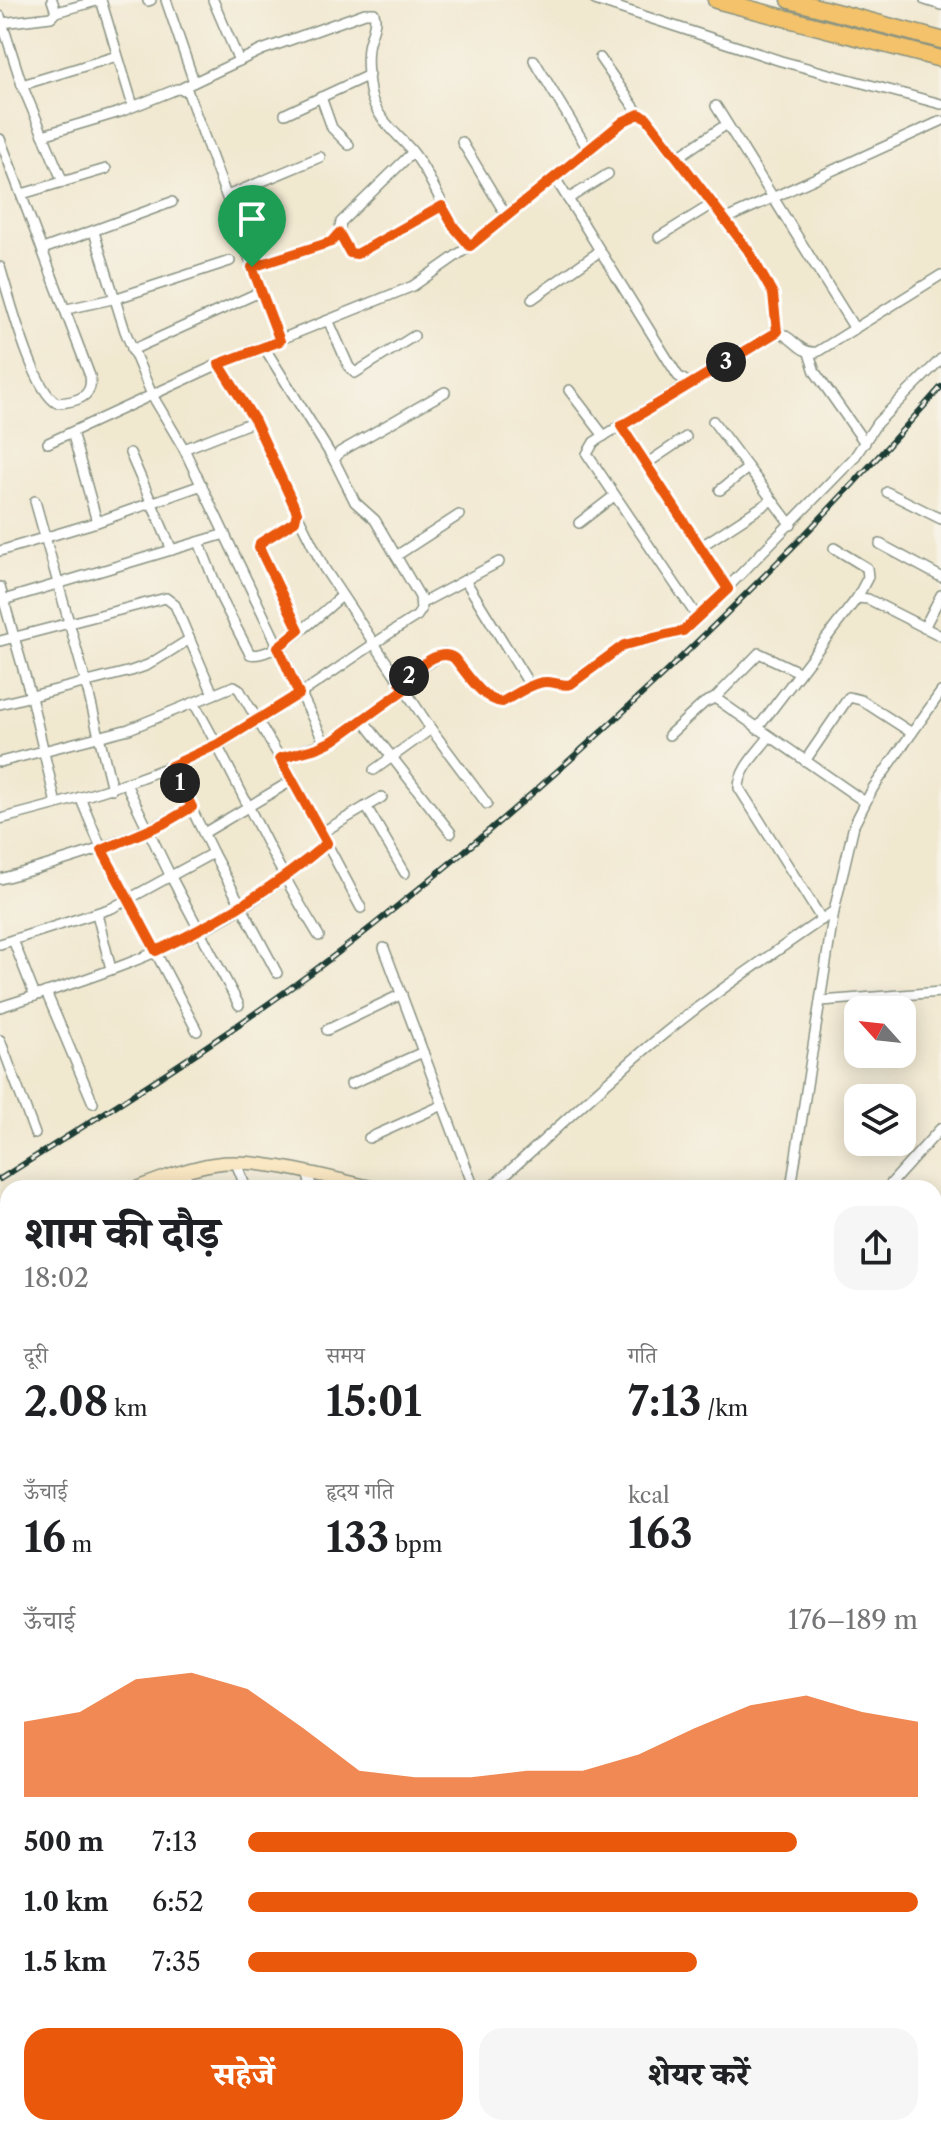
<!DOCTYPE html>
<html lang="hi">
<head>
<meta charset="utf-8">
<style>
  body { margin:0; font-family:"Libre Caslon Text","Noto Serif Devanagari",serif; background:#f6f6f6; color:#202124; height:100vh; display:flex; flex-direction:column; font-size:30px; white-space:nowrap }
  * { box-sizing:border-box; margin:0 }
  p { font-size:26px; color:#757577 }
  .icon { flex:none; width:44px; height:44px; fill:none; stroke:currentColor; stroke-width:2; stroke-linecap:round; stroke-linejoin:round }
  .map { position:relative; flex:1; overflow:hidden }
  .details { position:absolute; left:0px; top:1180px; width:942px; height:956px; display:flex; flex-direction:column; background:#fff; border-radius:24px 24px 0 0; box-shadow:0 4px 20px #0003 }
  .details>* { flex:none }
  .needle { width:52px; rotate:297deg }
  .tools { position:absolute; left:844px; top:996px; display:grid; gap:16px }
  .tools a { display:grid; place-items:center; width:72px; height:72px; border-radius:16px; background:#fff; box-shadow:0 4px 20px #0003; font-size:40px }
  .pin { position:absolute; display:grid; place-items:center; width:68px; height:68px; color:#fff; margin:-82px -34px; border-radius:50% 50% 50% 0; rotate:-45deg; box-shadow:0 0 8px #0007 }
  .pin .icon { rotate:45deg }
  .km { position:absolute; width:40px; height:40px; margin:-20px; border-radius:50%; background:#222; color:#fff; font-size:22px; line-height:40px; text-align:center }
  .round { display:grid; place-items:center; flex:none; width:84px; height:84px; border-radius:24px; background:#f6f6f6 }
  .summary { display:flex; align-items:center; justify-content:space-between; height:136px; padding:0 24px }
  h1 { font-size:44px; font-weight:800; line-height:60px }
  .stats { display:grid; grid-template-columns:repeat(3,1fr); gap:12px; height:136px; padding:8px 24px }
  .stats div { display:grid; align-content:center }
  .stats b { font-size:40px; font-weight:800 }
  .stats small { font-size:22px; font-weight:400 }
  .stats p { font-size:22px }
  .chart { height:224px; padding:16px 24px }
  .chart p { display:flex; justify-content:space-between }
  .chart svg { width:100%; height:144px; margin-top:8px; fill:#ea580c; opacity:.7 }
  .cta { display:flex; gap:16px; margin-top:auto; padding:16px 24px }
  .cta a { flex:1; height:92px; border-radius:24px; background:#ea580c; color:#fff; font-size:32px; font-weight:800; line-height:92px; text-align:center }
  .cta a+a { background:#f6f6f6; color:#202124 }
  ul { padding:0 24px; list-style:none; font-size:26px }
  li { display:grid; grid-template-columns:128px 96px 1fr; align-items:center; height:60px }
  li i { height:20px; border-radius:10px; background:#ea580c }
  .map>svg:first-child { display:block }
  .lines { fill:none; stroke-linecap:round; stroke-linejoin:round }
  .street-casing { stroke:#889282; stroke-width:12 }
  .secondary-casing { stroke:#889282; stroke-width:15 }
  .highway-casing { stroke:#889282; stroke-width:19 }
  .street { stroke:#fff; stroke-width:9 }
  .secondary { stroke:#fae7c3; stroke-width:12 }
  .highway { stroke:#f3c26a; stroke-width:16 }
  .rail-casing { stroke:#1f3d34; stroke-width:6 }
  .rail { stroke:#f7f3e8; stroke-width:3; stroke-dasharray:9; stroke-linecap:butt }
  .route-casing { stroke:#fff; stroke-width:16 }
  .route { stroke:#ea580c; stroke-width:10 }
</style>
</head>
<body>
<div class="map">
<svg width="941" height="2136" viewBox="0 0 941 2136">
  <rect width="100%" height="100%" fill="#f7f3e8"/>
  <filter id="ink" filterUnits="userSpaceOnUse"><feTurbulence type="fractalNoise" baseFrequency=".0125" numOctaves="2"/><feDisplacementMap in="SourceGraphic" scale="16" xChannelSelector="R" yChannelSelector="G"/><feConvolveMatrix kernelMatrix="1 2 1 2 8 2 1 2 1" color-interpolation-filters="sRGB"/></filter>
  <filter id="wash" filterUnits="userSpaceOnUse"><feTurbulence type="fractalNoise" baseFrequency=".006" numOctaves="4" result="noise"/><feDisplacementMap in="SourceGraphic" scale="32" xChannelSelector="R" yChannelSelector="G"/><feGaussianBlur stdDeviation="1.8" result="paint"/><feColorMatrix in="noise" values="0 0 0 0 0 0 0 0 0 0 0 0 0 0 0 0 0 1.4 0 .05"/><feComposite in="paint" operator="in"/></filter>
  <g filter="url(#wash)">
    <rect width="100%" height="100%" fill="#f1e8d0"/>
  </g>
  <g filter="url(#ink)">
    <g class="lines">
      <defs>
        <g id="street">
          <path d="M101,0l32,106"/>
          <path d="M166,0l28,82"/>
          <path d="M213,0l26,61"/>
          <path d="M595,0l186,61 160,43"/>
          <path d="M925,0l16,5"/>
          <path d="M148,1l3,-1"/>
          <path d="M56,12l45,-12"/>
          <path d="M0,16l22,69 41,97"/>
          <path d="M2,23l49,-6 5,-5 -4,-12"/>
          <path d="M600,58l39,56"/>
          <path d="M534,60l55,91"/>
          <path d="M22,85l95,-29"/>
          <path d="M182,88l80,-38 103,-37h9c4,11 -5,24 -6,35 -2,14 0,30 2,43 5,27 26,41 42,60 23,29 32,67 58,95"/>
          <path d="M321,97l11,31 17,17"/>
          <path d="M716,106l139,223"/>
          <path d="M285,114l84,-39"/>
          <path d="M43,135l77,-23 57,-23 10,1 93,251"/>
          <path d="M0,139l90,237c4,22 -15,26 -33,27 -24,-12 -48,-107 -57,-136"/>
          <path d="M462,142l44,73"/>
          <path d="M678,157l49,-33"/>
          <path d="M555,178l123,198 11,7 8,-2 80,-49c17,4 21,22 40,20l124,-77"/>
          <path d="M22,194l84,-25"/>
          <path d="M227,196l93,-39"/>
          <path d="M568,199l40,-25"/>
          <path d="M726,219l215,-98"/>
          <path d="M94,232l31,99 27,64 32,54 141,295"/>
          <path d="M339,233l11,20 7,1 85,-48"/>
          <path d="M659,237l55,-34"/>
          <path d="M43,249l129,-47"/>
          <path d="M252,267l79,-25 8,-9 2,-11 71,-69"/>
          <path d="M532,299l68,-48"/>
          <path d="M67,309l50,-11 113,-37"/>
          <path d="M329,322l20,45 6,6 59,-37"/>
          <path d="M264,347l70,113"/>
          <path d="M132,350l130,-59"/>
          <path d="M809,353l6,19 50,71"/>
          <path d="M219,364l36,57 42,91 -2,9 -35,22 -1,4 40,83"/>
          <path d="M689,383l-95,59 -7,12 111,164"/>
          <path d="M569,390l35,46"/>
          <path d="M713,421l78,104"/>
          <path d="M621,426l107,163"/>
          <path d="M72,432l25,90"/>
          <path d="M48,443l171,-79 194,-78 57,-40 154,-125 15,-7 8,4 101,132 25,44 4,38"/>
          <path d="M184,449l71,-28"/>
          <path d="M130,453l42,97"/>
          <path d="M646,464l40,-27"/>
          <path d="M720,490l28,-22"/>
          <path d="M887,492l54,27"/>
          <path d="M35,501l51,182 26,106"/>
          <path d="M298,516l26,52 107,161 56,75"/>
          <path d="M579,523l35,-27"/>
          <path d="M199,542l23,58 28,54c25,6 73,-43 92,-58"/>
          <path d="M880,544l61,33"/>
          <path d="M700,547l72,-47"/>
          <path d="M834,548l33,20 1,9 -11,21"/>
          <path d="M0,551l97,-29 105,-37"/>
          <path d="M396,556l63,-41"/>
          <path d="M465,580l66,107"/>
          <path d="M0,587l31,110 25,107"/>
          <path d="M0,601l225,-67"/>
          <path d="M422,603l77,-41"/>
          <path d="M924,628l17,-33"/>
          <path d="M0,641l166,-43 9,7 38,89"/>
          <path d="M400,682l44,-29c24,8 32,48 58,49 12,-6 29,-20 43,-20 10,-1 16,5 26,2l53,-39 53,-11 13,-8 164,-168 23,-35 64,-64"/>
          <path d="M715,698l44,-45 40,19"/>
          <path d="M194,703c44,77 78,158 125,233"/>
          <path d="M0,704l131,-33 17,-6 42,-26"/>
          <path d="M363,720l88,113"/>
          <path d="M757,729l100,-131 11,1 73,37"/>
          <path d="M669,735l35,-32 11,-5 150,104"/>
          <path d="M769,737c-11,15 -30,32 -30,51l83,132"/>
          <path d="M280,758l54,-18 71,-51"/>
          <path d="M805,761l44,-64 12,3 51,33"/>
          <path d="M0,762l129,-33 105,-43 5,3 54,91 68,128"/>
          <path d="M171,766l42,87 64,120"/>
          <path d="M374,770l57,-41"/>
          <path d="M126,784l44,91 69,130"/>
          <path d="M80,797l22,53 95,181"/>
          <path d="M366,806l39,67"/>
          <path d="M0,819c75,-19 149,-39 218,-75 70,-37 132,-87 199,-128l4,-6 -1,-13 -45,-77 -20,-18 -21,-42 6,-8 105,-60"/>
          <path d="M204,833l89,-53"/>
          <path d="M321,833l61,-36"/>
          <path d="M0,879c68,-19 131,-37 192,-72"/>
          <path d="M97,914l14,55"/>
          <path d="M13,940l22,56"/>
          <path d="M0,944l112,-36 101,-55"/>
          <path d="M384,948l90,240"/>
          <path d="M46,992l47,111"/>
          <path d="M821,1001l120,-9"/>
          <path d="M0,1007c83,-26 170,-54 244,-101 29,-19 56,-40 83,-63"/>
          <path d="M327,1030l75,-36"/>
          <path d="M0,1040l35,94"/>
          <path d="M351,1084l72,-32"/>
          <path d="M369,1138l74,-33"/>
          <path d="M236,1163l10,25"/>
          <path d="M184,1171l6,17"/>
          <path d="M307,1173l5,15"/>
          <path d="M490,1188c59,-51 114,-106 175,-155 54,-44 112,-82 169,-122"/>
          <path d="M791,1188l43,-277 20,-86 19,-37 68,-96"/>
          <path d="M887,1188l54,-60"/>
          <path d="M0,1346l8,-5"/>
          <path d="M0,1399l7,14 -7,5"/>
          <path d="M934,1467l7,-3"/>
          <path d="M0,1478l8,19"/>
          <path d="M0,1542l8,-4"/>
          <path d="M0,1652l8,-5"/>
          <path d="M934,1660l7,15"/>
          <path d="M934,1747l7,-4"/>
          <path d="M0,1952l8,-6"/>
          <path d="M934,1956l7,13"/>
          <path d="M934,2069l7,11"/>
          <path d="M934,2125l7,-5"/>
          <path d="M339,2128l4,8"/>
          <path d="M415,2128l3,8"/>
          <path d="M741,2128l20,8"/>
          <path d="M819,2128l5,8"/>
          <path d="M739,2135l2,1"/>
          <path d="M3,2136l5,-8"/>
          <path d="M228,2136l16,-8"/>
          <path d="M917,2136l12,-8"/>
        </g>
        <g id="secondary">
          <path d="M136,1188c25,-9 51,-20 78,-24 45,-7 115,14 161,24"/>
          <path d="M0,1249l8,-6"/>
          <path d="M934,1358l7,4"/>
          <path d="M0,1873l8,14"/>
          <path d="M934,1939l7,-4"/>
          <path d="M179,2128l6,8"/>
          <path d="M597,2136l16,-8"/>
        </g>
        <g id="highway">
          <path d="M716,0l225,59"/>
          <path d="M790,0l151,40"/>
        </g>
      </defs>
      <use href="#street" class="street-casing"/>
      <use href="#secondary" class="secondary-casing"/>
      <use href="#highway" class="highway-casing"/>
      <use href="#street" class="street"/>
      <use href="#secondary" class="secondary"/>
      <use href="#highway" class="highway"/>
      <defs>
        <path id="rail" d="M0,1179c127,-80 257,-161 375,-255 203,-161 394,-342 566,-537"/>
      </defs>
      <use href="#rail" class="rail-casing"/>
      <use href="#rail" class="rail"/>
    </g>
  </g>
  <g class="lines" filter="url(#ink)">
    <defs>
      <path id="route" d="M639,114l8,4 101,132 25,44 4,38 -156,94 107,163 -45,42 -59,14 -53,39c-10,3 -16,-3 -26,-2 -14,1 -31,14 -43,20 -19,-1 -36,-30 -48,-44 -17,-12 -39,14 -54,24l5,7 -71,51 -17,8 -37,10 47,85c-53,45 -108,79 -171,108l-54,-101 61,-26 29,-17 -21,-41 47,-22 81,-50 -21,-47 21,-17 -40,-83 1,-4 35,-22 2,-9 -42,-91 -36,-57 61,-23 -28,-74 79,-25 8,-9 11,20 7,1 85,-48 12,21 16,19 154,-125z"/>
    </defs>
    <use href="#route" class="route-casing"/>
    <use href="#route" class="route"/>
  </g>
</svg>
<div class="tools">
<a><svg class="needle" viewBox="-14 -14 28 28"><path d="M0-13l5 13h-10z" fill="#e53935"/><path d="M0 13l5-13h-10z" fill="#757577"/></svg></a>
<a><svg class="icon" aria-label="layers" viewBox="0 0 24 24"><path d="M12 4l9 5-9 5-9-5zM3 14l9 5 9-5"/></svg></a>
</div>
<div class="pin" style="left:252px;top:267px;background:#1e9e55"><svg class="icon" aria-label="arrive" viewBox="0 0 24 24"><path d="M6 21V4h12l-3 4 3 4H6"/></svg></div>
<b class="km" style="left:180px;top:783px">1</b>
<b class="km" style="left:409px;top:676px">2</b>
<b class="km" style="left:726px;top:362px">3</b>
<section class="details">
<div class="summary"><div><h1>शाम की दौड़</h1><p>18:02</p></div><a class="round"><svg class="icon" aria-label="share" viewBox="0 0 24 24"><path d="M12 15V3M7 8l5-5 5 5M5 13v7h14v-7"/></svg></a></div>
<div class="stats">
<div><p>दूरी</p><b>2.08<small> km</small></b></div>
<div><p>समय</p><b>15:01</b></div>
<div><p>गति</p><b>7:13<small> /km</small></b></div>
</div>
<div class="stats">
<div><p>ऊँचाई</p><b>16<small> m</small></b></div>
<div><p>हृदय गति</p><b>133<small> bpm</small></b></div>
<div><p>kcal</p><b>163</b></div>
</div>
<div class="chart"><p><span>ऊँचाई</span>176–189 m</p>
<svg viewBox="0 0 160 44" preserveAspectRatio="none"><path d="M0 44V21L10 18L20 8L30 6L40 11L50 23L60 36L70 38L80 38L90 36L100 36L110 31L120 23L130 16L140 13L150 18L160 21V44z"/></svg>
</div>
<ul>
<li><b>500 m</b>7:13<i style="width:82%"></i></li>
<li><b>1.0 km</b>6:52<i style="width:100%"></i></li>
<li><b>1.5 km</b>7:35<i style="width:67%"></i></li>
</ul>
<div class="cta"><a>सहेजें</a><a>शेयर करें</a></div>
</section>
</div>
</body>
</html>
